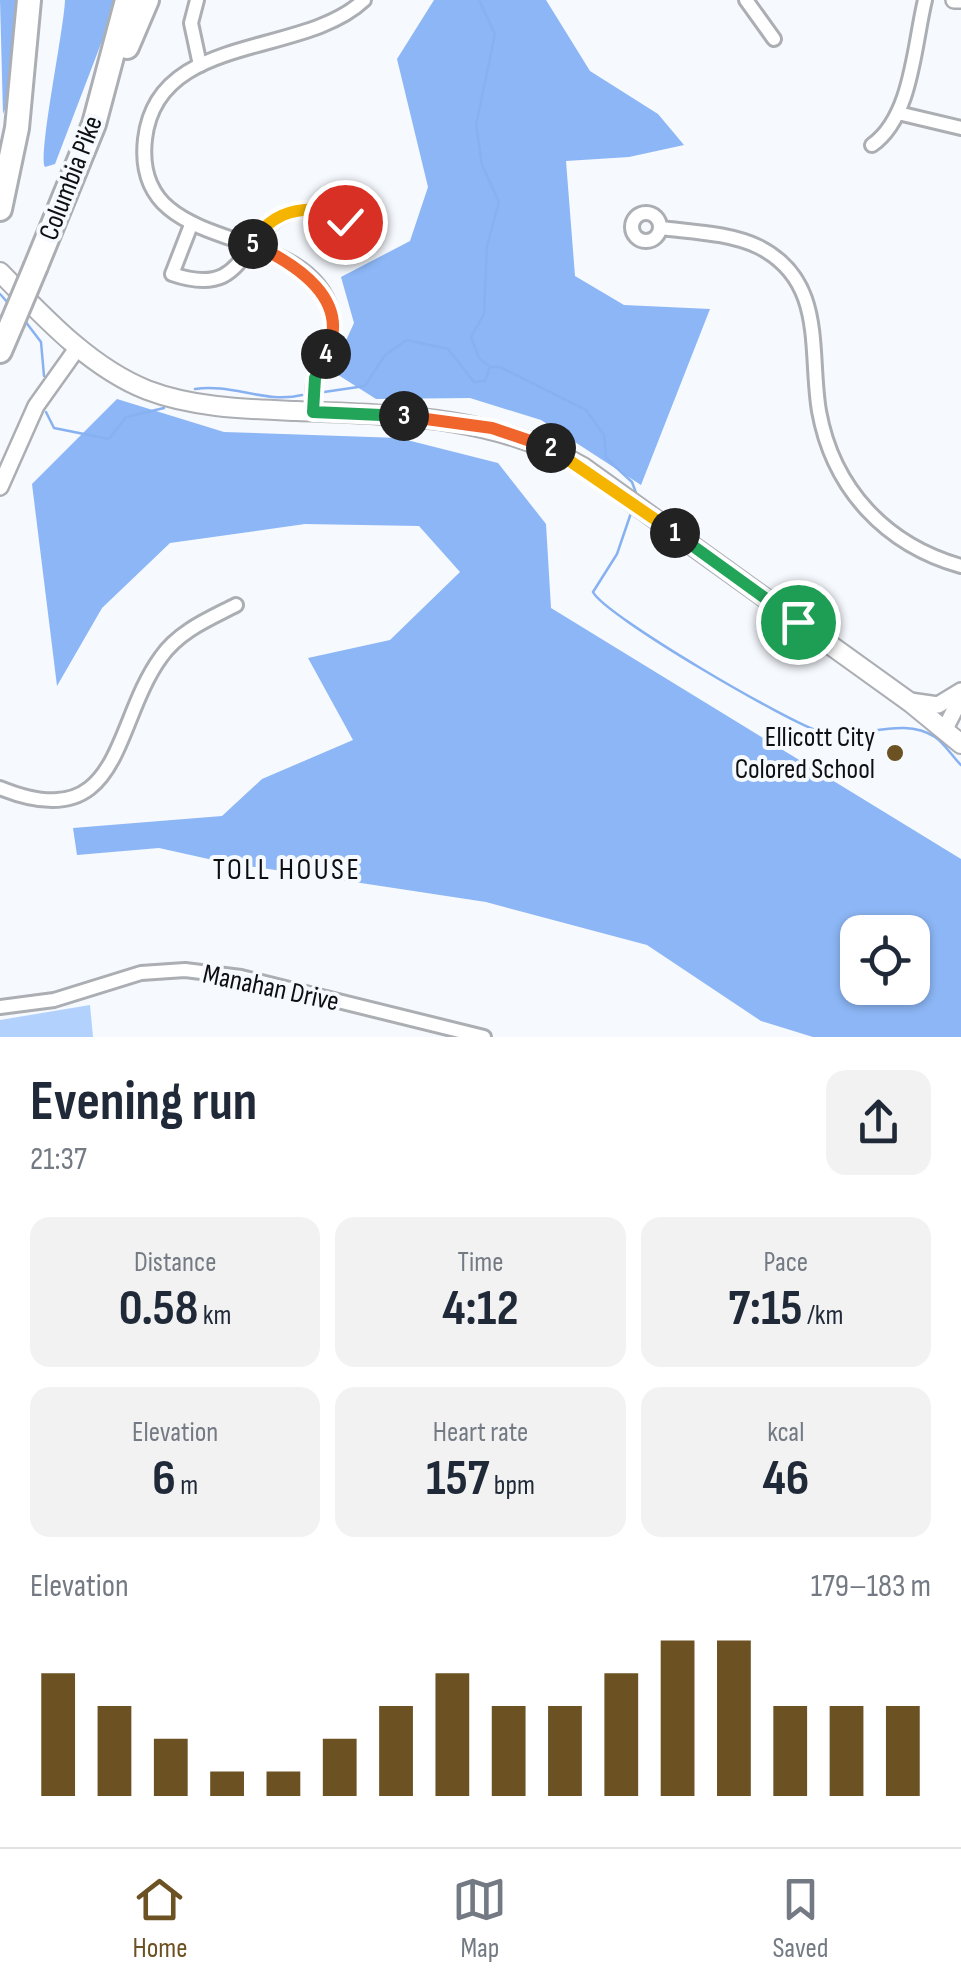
<!DOCTYPE html>
<html lang="en">
<head>
<meta charset="utf-8">
<style>
  body { margin:0; font-family:"Sofia Sans Condensed",sans-serif; background:#f2f2f3; color:#1f2937; height:100vh; display:flex; flex-direction:column; font-size:38px; white-space:nowrap }
  * { box-sizing:border-box; margin:0 }
  p { font-size:32px; color:#747a83 }
  .icon { flex:none; width:55px; height:55px; fill:none; stroke:currentColor; stroke-width:2; stroke-linecap:round; stroke-linejoin:round }
  .map { position:relative; height:1037px; overflow:hidden }
  .side { display:flex; flex-direction:column; background:#fff; flex:1 }
  .side>* { flex:none }
  .fabs { position:absolute; left:840px; top:915px; display:grid; gap:20px }
  .fabs a { display:grid; place-items:center; width:90px; height:90px; border-radius:20px; background:#fff; box-shadow:0 2px 8px #0004; font-size:50px }
  .pin { position:absolute; display:grid; place-items:center; width:85px; height:85px; color:#fff; margin:-42px; border:5px solid #fff; border-radius:50%; box-shadow:0 2px 10px #0007 }
  .km { position:absolute; width:50px; height:50px; margin:-25px; border-radius:50%; background:#222; color:#fff; font-size:28px; line-height:50px; text-align:center }
  .round { display:grid; place-items:center; flex:none; width:105px; height:105px; border-radius:20px; background:#f2f2f3 }
  .summary { display:flex; align-items:center; justify-content:space-between; height:170px; padding:0 30px }
  h1 { font-size:55px; font-weight:700; line-height:75px }
  .stats { display:grid; grid-template-columns:repeat(3,1fr); gap:15px; height:170px; padding:10px 30px }
  .stats div { display:grid; align-content:center; border-radius:20px; background:#f2f2f3; text-align:center }
  .stats b { font-size:50px; font-weight:700 }
  .stats small { font-size:28px; font-weight:400 }
  .stats p { font-size:28px }
  .chart { height:280px; padding:20px 30px }
  .chart p { display:flex; justify-content:space-between }
  .chart svg { width:100%; height:180px; margin-top:10px; stroke:#6c5123; stroke-width:6 }
  .menu { display:flex; justify-content:space-around; align-items:center; height:140px; border-top:2px solid #e0e1e3; background:#fff; font-size:28px; color:#747a83 }
  .menu a { display:grid; justify-items:center; gap:5px }
  .menu .active { color:#6c5123 }
  .map>svg:first-child { display:block }
  .green { fill:#b3d1fd }
  .forest { fill:#8cb6f5; fill-rule:evenodd }
  .lines { fill:none; stroke-linecap:round; stroke-linejoin:round }
  .stream { stroke:#87b1f0; stroke-width:2.5 }
  .minor-casing { stroke:#abaeb3; stroke-width:18 }
  .tertiary-casing { stroke:#abaeb3; stroke-width:20 }
  .secondary-casing { stroke:#abaeb3; stroke-width:22 }
  .motorway-casing { stroke:#abaeb3; stroke-width:28 }
  .minor { stroke:#fff; stroke-width:12 }
  .tertiary { stroke:#fff; stroke-width:15 }
  .secondary { stroke:#fff; stroke-width:18 }
  .motorway { stroke:#fff; stroke-width:22 }
  .motorway-bridge-casing { stroke:#abaeb3; stroke-width:28; stroke-linecap:butt }
  .motorway-bridge { stroke:#fff; stroke-width:22 }
  .split-1-casing { stroke:#fff; stroke-width:20 }
  .split-2-casing { stroke:#fff; stroke-width:20 }
  .split-3-casing { stroke:#fff; stroke-width:20 }
  .split-4-casing { stroke:#fff; stroke-width:20 }
  .split-5-casing { stroke:#fff; stroke-width:20 }
  .split-6-casing { stroke:#fff; stroke-width:20 }
  .split-1 { stroke:#22a559; stroke-width:12 }
  .split-2 { stroke:#f5b400; stroke-width:12 }
  .split-3 { stroke:#f0652b; stroke-width:12 }
  .split-4 { stroke:#22a559; stroke-width:12 }
  .split-5 { stroke:#f0652b; stroke-width:12 }
  .split-6 { stroke:#f5b400; stroke-width:12 }
  .poi-dot { fill:#6c5123; stroke:#f6f9fe; stroke-width:4 }
  .labels { text-anchor:middle; dominant-baseline:central; stroke-width:8; stroke-linejoin:round; paint-order:stroke }
  .street-label { font-size:28px; fill:#0e0f11; stroke:#f6f9fe }
  .poi-label { font-size:28px; fill:#0e0f11; stroke:#f6f9fe; text-anchor:end }
  .neighbourhood-label { font-size:30px; letter-spacing:2.5px; fill:#0e0f11; stroke:#f6f9fe }
</style>
</head>
<body>
<div class="map">
<svg width="961" height="1037" viewBox="0 0 961 1037">
  <rect width="100%" height="100%" fill="#f6f9fe"/>
  <path class="green" d="M90,1005l3,32h-93v-17z"/>
  <g class="forest">
    <path d="M0,0h16l-7,99 -6,15z"/>
    <path d="M65,0h48l-11,41 -47,123 -10,3c-7,-13 19,-137 20,-167z"/>
    <path d="M434,0h112l44,71 68,43 26,31 -55,12 -63,4 9,115 49,29 86,4 -69,176 -100,-65 -71,-22 -94,1 -44,-28 22,-48 -13,-46 69,-36 18,-54 -31,-128z"/>
    <path d="M117,399l107,33 175,6 99,25 48,61 5,84 410,251v178h-148l-52,-16 -114,-76 -161,-43 -264,-40 -63,-14 -82,7 -4,-27 149,-12 40,-37 91,-39 -45,-82 82,-18 70,-68 -41,-46 -114,-2 -135,19 -68,65 -45,78 -25,-202zM858,932h54v56h-54z"/>
  </g>
  <g class="lines">
    <g class="stream">
      <path d="M479,0l16,34 -19,91 6,40 17,37 -12,44 -3,68 -13,23 8,21 9,7"/>
      <path d="M0,294l9,10"/>
      <path d="M25,321l16,21 3,34"/>
      <path d="M195,389c36,-6 71,15 107,6"/>
      <path d="M324,392l41,-6 20,-31 22,-15 41,9 26,33 11,-1 5,-14h10l86,43 18,25 2,23 26,24 4,11"/>
      <path d="M46,412l8,16 55,11 17,-22 38,-9"/>
      <path d="M631,513l-14,41 -24,38c12,24 198,132 228,140 37,9 81,-17 114,5 10,7 17,19 26,28"/>
    </g>
    <defs>
      <g id="minor">
        <path d="M197,0l-6,23 9,42"/>
        <path d="M746,0l28,39"/>
        <path d="M898,113l63,15"/>
        <path d="M872,145c40,-28 42,-100 53,-145"/>
        <circle cx="341" cy="207" r="16"/>
        <circle cx="646" cy="227" r="14"/>
        <path d="M191,225l-19,49c93,32 58,-72 153,-64"/>
        <path d="M661,228c32,4 69,5 98,19 67,34 50,104 60,164 14,78 67,134 142,155"/>
        <path d="M313,412c0,-13 -1,-26 3,-38 7,-23 23,-38 15,-64 -28,-93 -200,-49 -186,-171 12,-107 158,-81 219,-139"/>
        <path d="M0,788c123,50 112,-64 161,-131 18,-26 48,-38 75,-52"/>
        <path d="M0,1007l54,-7 87,-27 44,-3 56,7 243,60"/>
      </g>
      <g id="tertiary">
        <path d="M954,0h7"/>
        <path d="M0,487l36,-81 42,-59"/>
        <path d="M910,701l28,4 23,-14"/>
        <path d="M945,729l16,-32"/>
      </g>
      <path id="secondary" d="M0,272c42,43 89,95 147,118 47,18 100,19 150,21 99,4 198,4 286,56l328,236 50,41"/>
      <g id="motorway">
        <path d="M127,47l20,-47"/>
        <path d="M0,209l17,-81 12,-128"/>
        <path d="M36,266l58,-142 33,-124"/>
        <path d="M0,351l12,-28"/>
      </g>
    </defs>
    <use href="#minor" class="minor-casing"/>
    <use href="#tertiary" class="tertiary-casing"/>
    <use href="#secondary" class="secondary-casing"/>
    <use href="#motorway" class="motorway-casing"/>
    <use href="#minor" class="minor"/>
    <use href="#tertiary" class="tertiary"/>
    <use href="#secondary" class="secondary"/>
    <use href="#motorway" class="motorway"/>
    <defs>
      <path id="motorway-bridge" d="M12,323l24,-57"/>
    </defs>
    <use href="#motorway-bridge" class="motorway-bridge-casing"/>
    <use href="#motorway-bridge" class="motorway-bridge"/>
  </g>
  <g class="lines">
    <defs>
      <path id="split-1" d="M675,533l123,89"/>
      <path id="split-2" d="M551,448l124,85"/>
      <path id="split-3" d="M404,416l88,12 59,20"/>
      <path id="split-4" d="M326,354l-11,24 -2,34 91,4"/>
      <path id="split-5" d="M253,244c43,20 100,56 73,110"/>
      <path id="split-6" d="M253,244c15,-29 40,-37 72,-34l5,9 15,3"/>
    </defs>
    <use href="#split-1" class="split-1-casing"/>
    <use href="#split-2" class="split-2-casing"/>
    <use href="#split-3" class="split-3-casing"/>
    <use href="#split-4" class="split-4-casing"/>
    <use href="#split-5" class="split-5-casing"/>
    <use href="#split-6" class="split-6-casing"/>
    <use href="#split-1" class="split-1"/>
    <use href="#split-2" class="split-2"/>
    <use href="#split-3" class="split-3"/>
    <use href="#split-4" class="split-4"/>
    <use href="#split-5" class="split-5"/>
    <use href="#split-6" class="split-6"/>
  </g>
  <circle class="poi-dot" cx="895" cy="753" r="10"/>
  <g class="labels">
    <g class="street-label">
      <text transform="translate(71 178) rotate(-69)">Columbia Pike</text>
      <text transform="translate(271 988) rotate(12)">Manahan Drive</text>
    </g>
    <g class="poi-label">
      <text x="875" y="737">Ellicott City<tspan x="875" dy="32">Colored School</tspan></text>
    </g>
    <g class="neighbourhood-label">
      <text x="287" y="870">TOLL HOUSE</text>
    </g>
  </g>
</svg>
<div class="fabs">
<a><svg class="icon" aria-label="locate" viewBox="0 0 24 24"><circle cx="12" cy="12" r="6"/><path d="M12 2v4M12 18v4M2 12h4M18 12h4"/></svg></a>
</div>
<div class="pin" style="left:798px;top:622px;background:#1e9e55"><svg class="icon" aria-label="arrive" viewBox="0 0 24 24"><path d="M6 21V4h12l-3 4 3 4H6"/></svg></div>
<div class="pin" style="left:345px;top:222px;background:#d93025"><svg class="icon" aria-label="check" viewBox="0 0 24 24"><path d="M5 12l5 5 9-10"/></svg></div>
<b class="km" style="left:675px;top:533px">1</b>
<b class="km" style="left:551px;top:448px">2</b>
<b class="km" style="left:404px;top:416px">3</b>
<b class="km" style="left:326px;top:354px">4</b>
<b class="km" style="left:253px;top:244px">5</b>
</div>
<section class="side">
<div class="summary"><div><h1>Evening run</h1><p>21:37</p></div><a class="round"><svg class="icon" aria-label="share" viewBox="0 0 24 24"><path d="M12 15V3M7 8l5-5 5 5M5 13v7h14v-7"/></svg></a></div>
<div class="stats">
<div><p>Distance</p><b>0.58<small> km</small></b></div>
<div><p>Time</p><b>4:12</b></div>
<div><p>Pace</p><b>7:15<small> /km</small></b></div>
</div>
<div class="stats">
<div><p>Elevation</p><b>6<small> m</small></b></div>
<div><p>Heart rate</p><b>157<small> bpm</small></b></div>
<div><p>kcal</p><b>46</b></div>
</div>
<div class="chart"><p><span>Elevation</span>179–183 m</p>
<svg viewBox="0 0 160 44" preserveAspectRatio="none"><path d="M5 44V14M15 44V22M25 44V30M35 44V38M45 44V38M55 44V30M65 44V22M75 44V14M85 44V22M95 44V22M105 44V14M115 44V6M125 44V6M135 44V22M145 44V22M155 44V22"/></svg>
</div>
</section>
<nav class="menu">
<a class="active"><svg class="icon" aria-label="home" viewBox="0 0 24 24"><path d="M3 11l9-7 9 7M6 9v11h12V9"/></svg>Home</a>
<a><svg class="icon" aria-label="map" viewBox="0 0 24 24"><path d="M3 6l6-2 6 2 6-2v14l-6 2-6-2-6 2zM9 4v14M15 6v14"/></svg>Map</a>
<a><svg class="icon" aria-label="saved" viewBox="0 0 24 24"><path d="M7 4h10v16l-5-4-5 4z"/></svg>Saved</a>
</nav>
</body>
</html>
